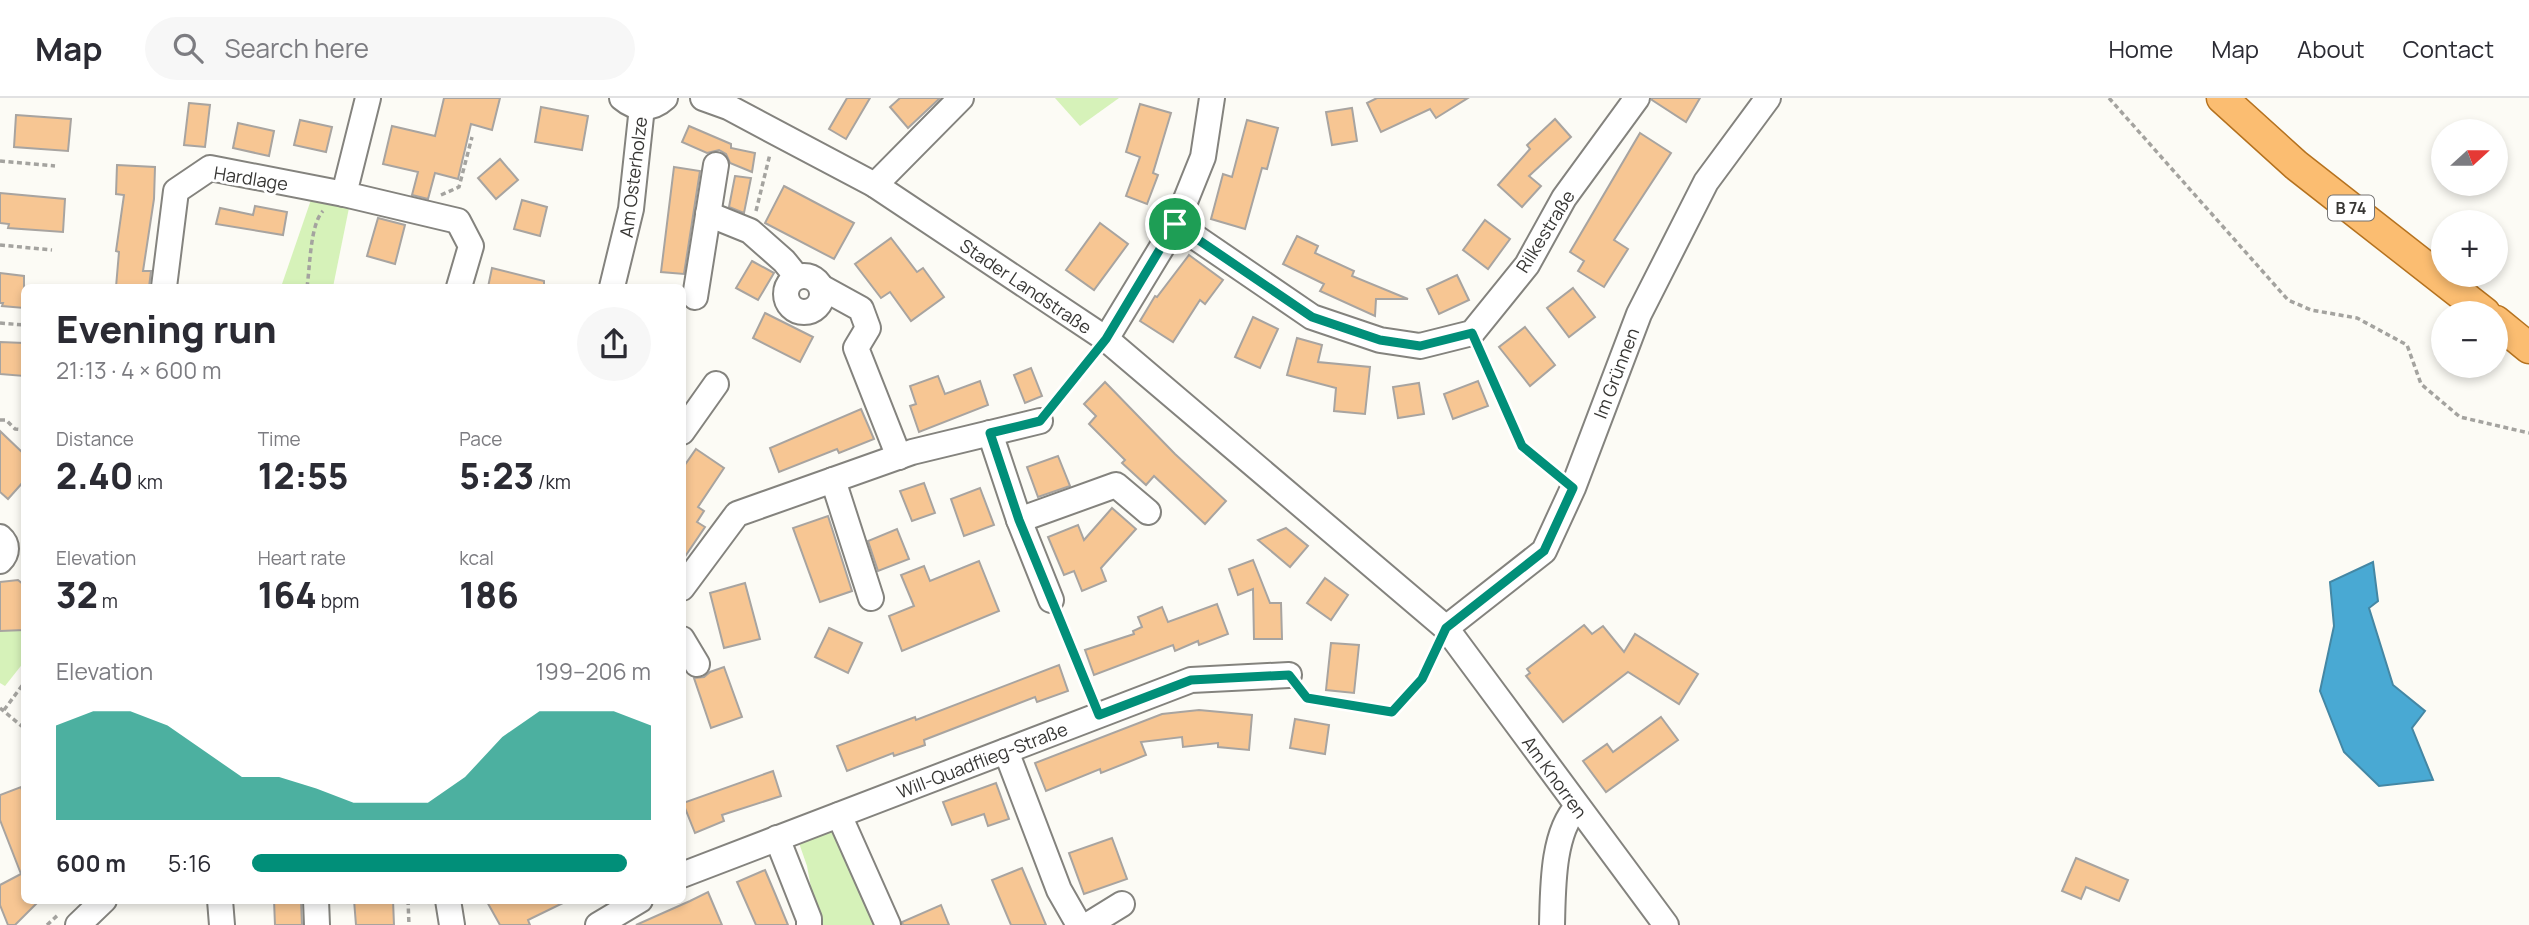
<!DOCTYPE html>
<html lang="en">
<head>
<meta charset="utf-8">
<style>
  body { margin:0; font-family:Manrope,sans-serif; background:#f7f7f7; color:#2b2b33; height:100vh; display:flex; flex-direction:column; font-size:26px; white-space:nowrap }
  * { box-sizing:border-box; margin:0 }
  p { font-size:23px; color:#7c7c81 }
  .icon { flex:none; width:38px; height:38px; fill:none; stroke:currentColor; stroke-width:2; stroke-linecap:round; stroke-linejoin:round }
  .map { position:relative; flex:1; overflow:hidden }
  .side { position:absolute; left:21px; top:186px; width:665px; height:620px; display:flex; flex-direction:column; background:#fff; border-radius:10px; box-shadow:0 4px 10px #0003 }
  .side>* { flex:none }
  .needle { width:46px; rotate:69deg }
  .controls { position:absolute; left:2431px; top:21px; display:grid; gap:14px }
  .controls a { display:grid; place-items:center; width:77px; height:77px; border-radius:50%; background:#fff; box-shadow:0 4px 10px #0003; font-size:35px }
  .pin { position:absolute; display:grid; place-items:center; width:60px; height:60px; color:#fff; margin:-30px; border:4px solid #fff; border-radius:50%; box-shadow:0 2px 7px #0007 }
  .round { display:grid; place-items:center; flex:none; width:74px; height:74px; border-radius:37px; background:#f7f7f7 }
  .head { display:flex; align-items:center; justify-content:space-between; height:119px; padding:0 35px }
  h1 { font-size:38px; font-weight:800; line-height:52px }
  .stats { display:grid; grid-template-columns:repeat(3,1fr); gap:10px; height:119px; padding:7px 35px }
  .stats div { display:grid; align-content:center }
  .stats b { font-size:35px; font-weight:800 }
  .stats small { font-size:19px; font-weight:400 }
  .stats p { font-size:19px }
  .chart { height:196px; padding:14px 35px }
  .chart p { display:flex; justify-content:space-between }
  .chart svg { width:100%; height:126px; margin-top:7px; fill:#018f79; opacity:.7 }
  ul { padding:0 35px; list-style:none; font-size:23px }
  li { display:grid; grid-template-columns:112px 84px 1fr; align-items:center; height:52px }
  li i { height:18px; border-radius:9px; background:#018f79 }
  header { display:flex; align-items:center; gap:42px; box-sizing:border-box; height:98px; padding:0 35px; background:#fff; border-bottom:2px solid #e1e1e2 }
  header strong { font-size:33px }
  nav { display:flex; gap:38px; margin-inline-start:auto; font-size:24px }
  .search { width:490px; height:63px; background:#f7f7f7; display:flex; align-items:center; gap:18px; box-sizing:border-box; padding:0 24px; border-radius:38px; color:#7c7c81; font-size:26px }
  .map>svg:first-child { display:block }
  .green { fill:#d6f2b9 }
  .water { fill:#49a9d3; stroke:#4487a4; stroke-width:2 }
  .building { fill:#f7c693; stroke:#a8a4a0; stroke-width:2 }
  .lines { fill:none; stroke-linecap:round; stroke-linejoin:round }
  .minor-casing { stroke:#84837e; stroke-width:28 }
  .major-casing { stroke:#b5721f; stroke-width:33 }
  .path { stroke:#a4a39f; stroke-width:3.5; stroke-dasharray:5 3.5; stroke-linecap:butt }
  .minor { stroke:#fff; stroke-width:24 }
  .major { stroke:#fbbd71; stroke-width:30 }
  .route-casing { stroke:#fff; stroke-width:14 }
  .route { stroke:#018f79; stroke-width:9 }
  .labels { text-anchor:middle; dominant-baseline:central; stroke-width:6; stroke-linejoin:round; paint-order:stroke }
  .shield { fill:#fff; stroke:#747372; stroke-width:2 }
  .shield-label { font-size:16px; font-weight:bold; fill:#383735 }
  .street-label { font-size:18px; fill:#383735; stroke:#fff }
</style>
</head>
<body>
<header>
<strong>Map</strong>
<div class="search"><svg class="icon" aria-label="search" viewBox="0 0 24 24"><circle cx="10" cy="10" r="6"/><path d="M15 15l6 6"/></svg>Search here</div>
<nav><a>Home</a><a>Map</a><a>About</a><a>Contact</a></nav>
</header>
<div class="map">
<svg width="2529" height="827" viewBox="0 0 2529 827">
  <rect width="100%" height="100%" fill="#fcfbf5"/>
  <g class="green">
    <path d="M1055,0h64l-39,28z"/>
    <path d="M313,96l37,9 -17,84h-52z"/>
    <path d="M24,532v32l-19,24 -5,-3v-52z"/>
    <path d="M830,729l17,17 34,81h-63l-11,-59 -8,-23 4,-6z"/>
  </g>
  <path class="water" d="M2373,464l5,39 -9,7 24,77 32,26 -13,17 21,52 -54,6 -35,-34 -24,-61 14,-65 -4,-44z"/>
  <g class="building">
    <path d="M444,0h56l-8,32 -21,-6 -13,55 -23,-6 -7,26 -16,-4 6,-23 -35,-8 9,-38 43,10z"/>
    <path d="M847,0h23l-24,41 -17,-10z"/>
    <path d="M900,0h40l-32,30 -18,-21z"/>
    <path d="M1377,0h91l-32,20 -6,-9 -49,23 -14,-29z"/>
    <path d="M1652,0h48l-14,24 -34,-22z"/>
    <path d="M189,5l21,2 -5,42 -21,-2z"/>
    <path d="M1140,6l31,9 -18,60 5,2 -11,29 -21,-8 14,-39 -14,-5z"/>
    <path d="M541,9l47,9 -6,34 -47,-8z"/>
    <path d="M1352,10l5,33 -25,4 -6,-33z"/>
    <path d="M16,17l55,4 -3,32 -54,-4z"/>
    <path d="M1555,21l16,18 -42,39 12,10 -19,21 -24,-22 32,-36 -3,-4z"/>
    <path d="M300,22l32,7 -6,25 -32,-7z"/>
    <path d="M1247,22l31,8 -11,41 -5,-1 -17,61 -34,-10 12,-45 9,3z"/>
    <path d="M238,25l36,8 -5,25 -36,-8z"/>
    <path d="M689,28l42,18v4l24,5 -3,19 -22,-9 -4,-9 -7,-4 -12,3 -25,-11z"/>
    <path d="M1640,35l31,20 -57,87 14,9 -24,38 -26,-16 6,-10 -14,-9z"/>
    <path d="M500,61l18,21 -22,19 -18,-21z"/>
    <path d="M117,67l38,2 -1,32 -11,72h8l-2,16h-33l3,-35 -3,-1 8,-56 -8,-1z"/>
    <path d="M674,69l26,4 -16,103 -23,-2z"/>
    <path d="M735,78l16,2 -7,35 -15,-6z"/>
    <path d="M784,88l70,37 -20,36 -69,-36z"/>
    <path d="M0,95l65,6 -2,33 -55,-4 1,-4 -9,-1z"/>
    <path d="M522,102l25,7 -7,29 -26,-7z"/>
    <path d="M255,108l32,6 -4,23 -67,-11 4,-16 33,7z"/>
    <path d="M378,120l27,7 -10,39 -28,-8z"/>
    <path d="M1485,122l25,19 -22,30 -25,-19z"/>
    <path d="M1100,125l28,21 -34,46 -28,-20z"/>
    <path d="M1297,138l21,10 -3,7 39,18 -2,5 56,23h-32l-1,17 -55,-25 4,-7 -41,-20z"/>
    <path d="M891,140l26,34 6,-4 21,29 -33,24 -21,-29 -9,6 -26,-34z"/>
    <path d="M1189,157l34,25 -18,24 -5,-4 -27,42 -33,-21 15,-25 2,1z"/>
    <path d="M752,163l22,12 -16,27 -22,-12z"/>
    <path d="M492,170l52,13v6h-56z"/>
    <path d="M0,175l24,3v32l-22,-2 1,-3h-3z"/>
    <path d="M1457,177l12,25 -30,14 -12,-25z"/>
    <path d="M1573,190l22,29 -26,20 -22,-29z"/>
    <path d="M765,215l48,24 -13,25 -47,-24z"/>
    <path d="M1253,219l25,12 -18,39 -25,-11z"/>
    <path d="M1525,229l30,38 -25,21 -31,-39z"/>
    <path d="M1297,240l25,7 -4,17 52,5 -5,47 -31,-3 2,-23 -49,-13z"/>
    <path d="M0,244l24,1v33l-24,-2z"/>
    <path d="M1031,270l11,28 -17,7 -11,-28z"/>
    <path d="M938,278l7,18 35,-13 8,24 -69,27 -9,-26 6,-2 -6,-18z"/>
    <path d="M1478,283l10,25 -35,13 -9,-25z"/>
    <path d="M1105,284l70,72 51,47 -21,23 -51,-48 -8,9 -24,-22 3,-3 -36,-36 7,-8 -12,-12z"/>
    <path d="M1419,285l5,31 -26,4 -5,-31z"/>
    <path d="M861,311l13,30 -35,14 -2,-4 -58,23 -9,-24z"/>
    <path d="M0,333l24,23v27l-16,18 -8,-7z"/>
    <path d="M696,351l28,19 -26,39 6,4 -7,11 8,5 -23,34v-92z"/>
    <path d="M1058,358l12,30 -32,11 -11,-30z"/>
    <path d="M924,385l11,30 -23,8 -12,-30z"/>
    <path d="M980,390l14,37 -30,11 -13,-37z"/>
    <path d="M1112,410l24,21 -35,39 5,13 -24,10 -8,-20 -10,4 -16,-38 30,-12 6,15z"/>
    <path d="M828,418l24,75 -32,11 -27,-74z"/>
    <path d="M1286,430l22,18 -18,21 -32,-27z"/>
    <path d="M897,431l12,30 -31,12 -10,-30z"/>
    <path d="M1253,462l17,43h11l1,36h-28l-1,-50 -15,6 -9,-26z"/>
    <path d="M979,463l20,50 -97,40 -13,-35 25,-10 -13,-31 23,-9 6,15z"/>
    <path d="M1325,480l23,17 -17,25 -24,-17z"/>
    <path d="M18,482l6,5v45l-24,1v-49z"/>
    <path d="M745,485l15,56 -36,9 -14,-55z"/>
    <path d="M1217,506l11,30 -29,11 -1,-4 -23,10 -2,-6 -79,30 -9,-25 49,-16 -1,-3 9,-4 -4,-10 24,-10 6,15z"/>
    <path d="M1584,527l8,9 11,-8 21,26 11,-18 63,40 -19,30 -51,-32 -65,50 -37,-46 4,-3 -3,-4z"/>
    <path d="M829,530l33,15 -14,30 -33,-16z"/>
    <path d="M1331,545l28,2 -5,48 -28,-3z"/>
    <path d="M1059,567l9,26 -31,11 -2,-5 -111,43 1,5 -31,11 -1,-3 -46,18 -10,-25 78,-29 1,3z"/>
    <path d="M724,569l18,50 -31,11 -17,-50 10,-1 6,-5z"/>
    <path d="M1199,612l53,5 -3,35 -31,-3v-4l-35,4 -1,-10 -41,5 5,13 -45,18 -1,-4 -54,22 -11,-28 127,-49z"/>
    <path d="M1661,619l17,23 -72,52 -23,-31 24,-17 6,8z"/>
    <path d="M1295,621l34,6 -4,29 -35,-6z"/>
    <path d="M773,673l8,25 -59,19 2,6 -29,12 -12,-30z"/>
    <path d="M996,685l13,36 -21,7 -4,-12 -32,11 -9,-23z"/>
    <path d="M21,689l3,10v103h16l-25,25h-7l-8,-20v-20l21,-11 -21,-54v-25z"/>
    <path d="M1112,740l15,41 -43,15 -15,-41z"/>
    <path d="M2076,760l52,22 -9,21 -33,-14 -5,12 -19,-8z"/>
    <path d="M1022,770l24,57h-35l-19,-45z"/>
    <path d="M765,772l11,26 12,29h-32l-19,-43z"/>
    <path d="M708,794l14,33h-86l54,-24z"/>
    <path d="M274,802h27l1,25h-27z"/>
    <path d="M354,802h39l1,25h-38z"/>
    <path d="M486,802h83l-41,20 2,5h-30z"/>
    <path d="M941,807l8,20h-46l-1,-3z"/>
  </g>
  <g class="lines">
    <defs>
      <g id="minor">
        <path d="M368,0l-24,96 114,27 13,25 -12,41"/>
        <path d="M622,0c14,12 30,12 43,0"/>
        <path d="M703,0l25,9 147,78 231,154 340,289 220,297"/>
        <path d="M875,87l86,-87"/>
        <path d="M708,116l42,17 34,30 13,16"/>
        <path d="M1176,126l136,93 68,23 40,6 52,-13 55,-68 37,-67 73,-100"/>
        <circle cx="804" cy="196" r="18"/>
        <path d="M164,189l12,-96 34,-23 134,26"/>
        <path d="M612,189l19,-78 11,-102"/>
        <path d="M821,189l40,22 7,19 -12,20 43,109"/>
        <path d="M695,199l21,-132"/>
        <path d="M1106,241l70,-115 27,-67 9,-59"/>
        <path d="M682,334l34,-48"/>
        <path d="M990,335l29,87 32,80"/>
        <path d="M833,382l38,118"/>
        <path d="M1019,422l97,-35 32,27"/>
        <path d="M0,439c8,7 8,16 0,24"/>
        <path d="M682,490l55,-74 175,-62 128,-31"/>
        <path d="M1446,530l98,-77 29,-63 66,-174 67,-132 62,-84"/>
        <path d="M682,541l15,25"/>
        <path d="M1006,653l53,139 20,35"/>
        <path d="M839,717l49,110"/>
        <path d="M777,740l32,81v6"/>
        <path d="M682,777l509,-195 98,-5"/>
        <path d="M220,802l2,25"/>
        <path d="M316,802l1,25"/>
        <path d="M448,802l4,25"/>
        <path d="M78,827l26,-25"/>
        <path d="M598,827l42,-25"/>
        <path d="M1088,827l34,-21"/>
        <path d="M1552,827c1,-35 0,-92 25,-118"/>
      </g>
      <g id="major">
        <path d="M2222,0l74,67 189,148"/>
        <path d="M2496,223l33,27"/>
      </g>
    </defs>
    <use href="#minor" class="minor-casing"/>
    <use href="#major" class="major-casing"/>
    <g class="path">
      <path d="M2109,0l179,202 23,10 46,8 50,27 14,39 39,33 69,16"/>
      <path d="M0,63l55,5"/>
      <path d="M441,97l18,-8 13,-50"/>
      <path d="M756,113l14,-57"/>
      <path d="M0,147l52,5"/>
      <path d="M307,189c3,-19 3,-63 16,-76"/>
      <path d="M0,225l24,2"/>
      <path d="M1480,253l43,95 32,27"/>
      <path d="M1052,308l41,-51"/>
      <path d="M0,322h6l9,9 9,1"/>
      <path d="M1059,522l32,77"/>
      <path d="M1301,592l6,8 85,14 30,-33 15,-30"/>
      <path d="M0,610l24,20"/>
      <path d="M4,612l20,-27"/>
      <path d="M408,802l1,25"/>
      <path d="M47,827l12,-11"/>
    </g>
    <use href="#minor" class="minor"/>
    <use href="#major" class="major"/>
  </g>
  <g class="lines">
    <defs>
      <path id="route" d="M1175,126l137,93 68,23 40,6 52,-13 50,113 51,42 -29,63 -98,77 -24,51 -30,33 -85,-14 -18,-23 -98,5 -92,35 -80,-195 -29,-87 50,-12 66,-82z"/>
    </defs>
    <use href="#route" class="route-casing"/>
    <use href="#route" class="route"/>
  </g>
  <g class="labels">
    <rect class="shield" x="2328" y="97.5" width="46" height="25" rx="5"/>
    <g class="shield-label">
      <text x="2351" y="110">B 74</text>
    </g>
    <g class="street-label">
      <text transform="translate(633 79) rotate(-83)">Am Osterholze</text>
      <text transform="translate(251 80) rotate(9)">Hardlage</text>
      <text transform="translate(1545 133) rotate(-58)">Rilkestraße</text>
      <text transform="translate(1026 188) rotate(34)">Stader Landstraße</text>
      <text transform="translate(1616 275) rotate(-69)">Im Grünnen</text>
      <text transform="translate(982 662) rotate(-21)">Will-Quadflieg-Straße</text>
      <text transform="translate(1555 679) rotate(54)">Am Knorren</text>
    </g>
  </g>
</svg>
<div class="controls">
<a><svg class="needle" viewBox="-14 -14 28 28"><path d="M0-13l5 13h-10z" fill="#e53935"/><path d="M0 13l5-13h-10z" fill="#7c7c81"/></svg></a>
<a>+</a>
<a>−</a>
</div>
<div class="pin" style="left:1175px;top:126px;background:#1e9e55"><svg class="icon" aria-label="arrive" viewBox="0 0 24 24"><path d="M6 21V4h12l-3 4 3 4H6"/></svg></div>
<section class="side">
<div class="head"><div><h1>Evening run</h1><p>21:13 · 4 × 600 m</p></div><a class="round"><svg class="icon" aria-label="share" viewBox="0 0 24 24"><path d="M12 15V3M7 8l5-5 5 5M5 13v7h14v-7"/></svg></a></div>
<div class="stats">
<div><p>Distance</p><b>2.40<small> km</small></b></div>
<div><p>Time</p><b>12:55</b></div>
<div><p>Pace</p><b>5:23<small> /km</small></b></div>
</div>
<div class="stats">
<div><p>Elevation</p><b>32<small> m</small></b></div>
<div><p>Heart rate</p><b>164<small> bpm</small></b></div>
<div><p>kcal</p><b>186</b></div>
</div>
<div class="chart"><p><span>Elevation</span>199–206 m</p>
<svg viewBox="0 0 160 44" preserveAspectRatio="none"><path d="M0 44V11L10 6L20 6L30 11L40 20L50 29L60 29L70 33L80 38L90 38L100 38L110 29L120 15L130 6L140 6L150 6L160 11V44z"/></svg>
</div>
<ul>
<li><b>600 m</b>5:16<i style="width:94%"></i></li>
</ul>
</section>
</div>
</body>
</html>
